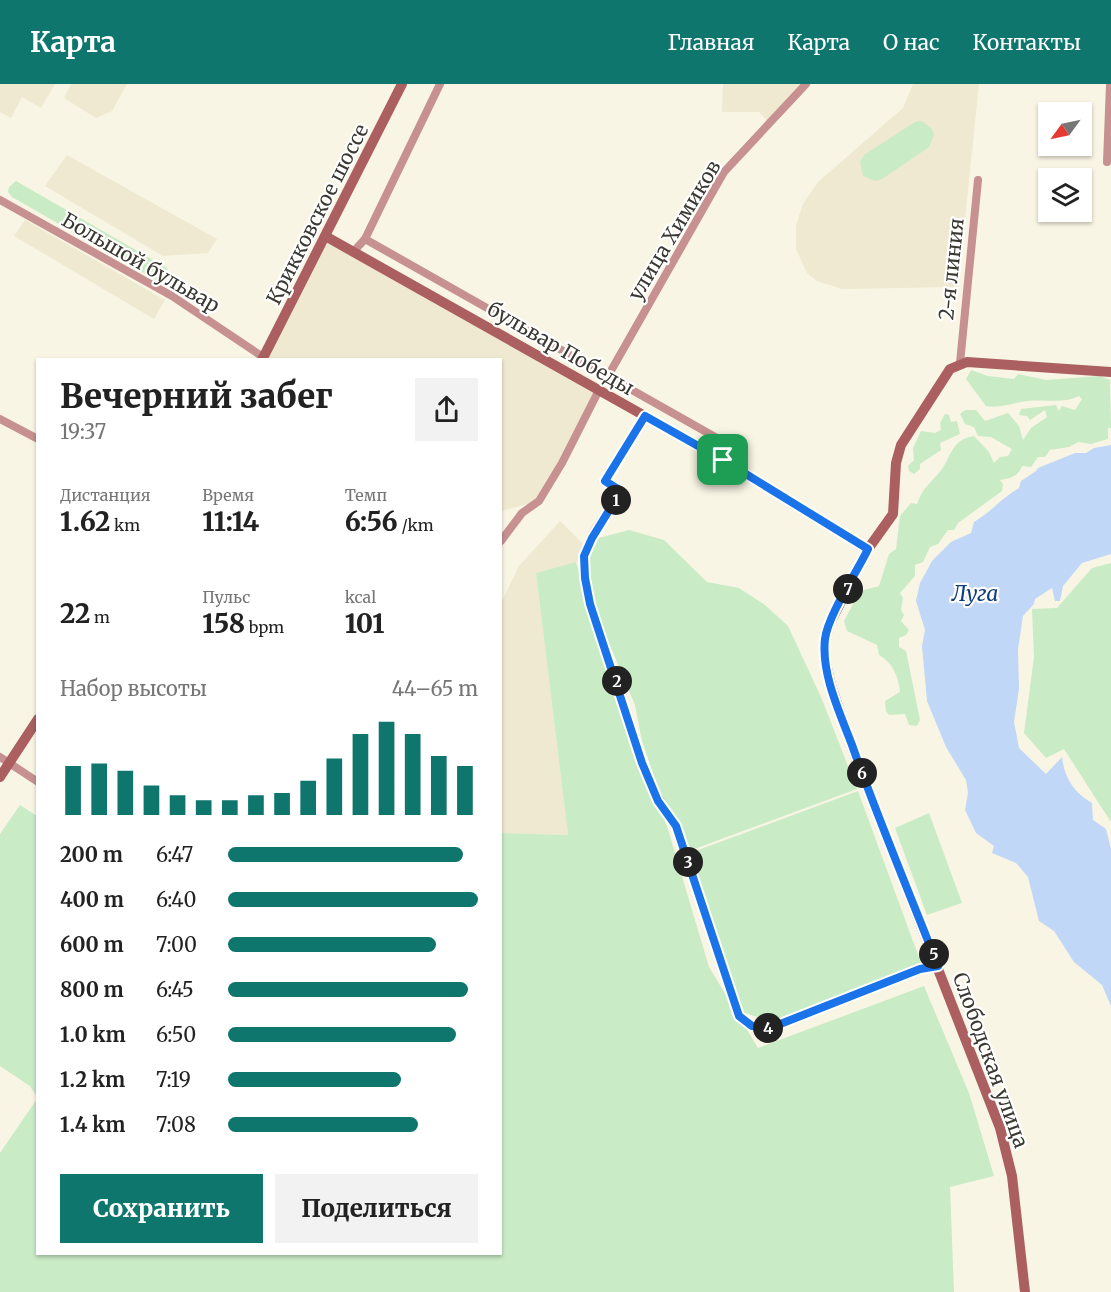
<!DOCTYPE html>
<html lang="ru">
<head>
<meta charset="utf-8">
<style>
  body { margin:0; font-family:Merriweather,serif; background:#f2f2f2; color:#222; height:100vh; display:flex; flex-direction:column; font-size:22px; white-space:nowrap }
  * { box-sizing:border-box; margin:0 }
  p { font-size:20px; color:#767676 }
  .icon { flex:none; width:33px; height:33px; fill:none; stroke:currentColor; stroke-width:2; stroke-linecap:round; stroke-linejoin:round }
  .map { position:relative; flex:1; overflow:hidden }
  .details { position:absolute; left:36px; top:274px; width:466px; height:897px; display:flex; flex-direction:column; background:#fff; border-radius:0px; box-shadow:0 2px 4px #0004 }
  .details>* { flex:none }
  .needle { width:39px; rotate:237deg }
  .controls { position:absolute; left:1038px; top:18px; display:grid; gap:12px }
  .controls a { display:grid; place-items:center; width:54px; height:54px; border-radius:0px; background:#fff; box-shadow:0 2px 4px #0004; font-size:30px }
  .pin { position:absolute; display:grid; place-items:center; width:51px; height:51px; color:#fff; margin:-26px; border-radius:12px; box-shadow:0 3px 9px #0006 }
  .km { position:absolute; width:30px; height:30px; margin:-15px; border-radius:50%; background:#222; color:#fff; font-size:16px; line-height:30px; text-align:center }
  .round { display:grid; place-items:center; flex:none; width:63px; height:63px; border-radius:0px; background:#f2f2f2 }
  .summary { display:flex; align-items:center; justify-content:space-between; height:102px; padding:0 24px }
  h1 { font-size:33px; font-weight:800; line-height:45px }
  .metrics { display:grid; grid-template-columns:repeat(3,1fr); gap:9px; height:102px; padding:6px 24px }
  .metrics div { display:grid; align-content:center }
  .metrics b { font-size:26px; font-weight:800 }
  .metrics small { font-size:16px; font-weight:400 }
  .metrics p { font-size:16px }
  .chart { height:168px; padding:12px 24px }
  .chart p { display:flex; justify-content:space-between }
  .chart svg { width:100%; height:108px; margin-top:6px; stroke:#0f766e; stroke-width:6 }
  .primary-button { display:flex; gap:12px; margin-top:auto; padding:12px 24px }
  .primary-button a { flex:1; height:69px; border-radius:0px; background:#0f766e; color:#fff; font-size:24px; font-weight:800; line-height:69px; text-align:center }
  .primary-button a+a { background:#f2f2f2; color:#222 }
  ul { padding:0 24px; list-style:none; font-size:20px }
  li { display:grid; grid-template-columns:96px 72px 1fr; align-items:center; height:45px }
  li i { height:15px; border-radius:8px; background:#0f766e }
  header { display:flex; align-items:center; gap:36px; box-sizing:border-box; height:84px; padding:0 30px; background:#0f766e; color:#fff }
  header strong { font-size:28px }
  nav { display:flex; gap:33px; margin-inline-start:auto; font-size:21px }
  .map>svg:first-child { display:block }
  .built { fill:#efe9d1 }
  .green { fill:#c9ebc6 }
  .water { fill:#c1d7f7 }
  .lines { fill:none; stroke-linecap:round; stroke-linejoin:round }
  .street { stroke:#c69190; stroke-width:8 }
  .secondary { stroke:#ab5f60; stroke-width:10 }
  .route-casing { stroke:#fff; stroke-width:12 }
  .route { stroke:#1a73e8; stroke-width:8 }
  .labels { text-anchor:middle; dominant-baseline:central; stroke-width:4.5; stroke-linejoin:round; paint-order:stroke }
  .street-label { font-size:20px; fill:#393831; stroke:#fff }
  .water-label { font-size:21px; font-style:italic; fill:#0f3d79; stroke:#fff }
</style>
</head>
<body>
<header>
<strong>Карта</strong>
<nav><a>Главная</a><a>Карта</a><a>О нас</a><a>Контакты</a></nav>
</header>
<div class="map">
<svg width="1111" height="1208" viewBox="0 0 1111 1208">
  <rect width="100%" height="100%" fill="#f9f5e4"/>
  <g class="built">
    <path d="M0,0h55l-14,24 -19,-11 -11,21 -11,-6z"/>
    <path d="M71,0h56l-15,27 -16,7 -32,-20z"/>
    <path d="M723,0h83l-37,39 -10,-11h-37z"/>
    <path d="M913,0h66l-21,203 -116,2 -25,-8 -10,-8 -11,-24v-24l7,-21 15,-22 85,-74z"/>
    <path d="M67,71l150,84 -9,14 -45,3 -118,-70z"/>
    <path d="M25,136l140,80 -11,19 -140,-83z"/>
    <path d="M327,153l272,153 -60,111 -38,10v-151h-238z"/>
    <path d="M560,437l26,26 -5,14 -45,12 32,262 -67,-2v-230l18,-37z"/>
  </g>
  <g class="green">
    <path d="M922,37l10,8 2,6 -5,12 -47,32 -7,2 -12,-5 -3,-14 4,-7 51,-33z"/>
    <path d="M16,97l151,87 1,8 -10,5 -146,-84 -4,-5 1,-5z"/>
    <path d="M971,286l17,6 26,3 4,-5 28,6 54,-4 10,4 1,48h-3v11l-17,5 -13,-2 -9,5 -19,3 -5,7h-7l-7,10 -9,-1c-4,11 -11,12 -22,14l3,4 -1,7 -44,32 -4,7h-6l-10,14 -8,3 -7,15 -8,3v11l-15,17 3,5 -2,12 3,5 -3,6 8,9 -3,5 -7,3v9l7,4 14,69 -3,6 -8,-1 -4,-11 -16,1 -3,-4 -1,-10 15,-9c-1,-15 -8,-30 -21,-37l-2,-10 -30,-14 -3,-10 16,-30 19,-5 10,-32 7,-5 4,-33 11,-13 6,1c5,-16 15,-22 25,-35 10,-15 11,-30 32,-33l15,16 5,11 6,-6 8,-1 4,-7 -21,-12 -13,-1 -4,-9 -9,-3 -5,-10 5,-4h11l9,11 23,-8 11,13 4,14 8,-12 16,-11 -2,-7 -15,10 -3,-4 -8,-1 2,-6 35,-4 3,6 3,-5 13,4 7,-11 -3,-3c-16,8 -33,3 -51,5 -14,1 -27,8 -42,5l-20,-27z"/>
    <path d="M945,330l4,1 2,7 6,-1 3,13 -20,9 1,7 -21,14v5l-6,5 -5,-3 -1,-5 6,-6 -1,-12 8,-17 14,2 6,-3 -1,-7z"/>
    <path d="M629,446l35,10 43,42 32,6 26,17 23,21 33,71 36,92 -168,62 -11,-29 -16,-23 -20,-58 -7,-36 -34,-81 -10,-33 -4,-36 8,-16z"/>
    <path d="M576,478l66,201 25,63 42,141 49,81 166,-62 45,107 25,83 -44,11 4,105h-954v-139l37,-54 1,155h463v-421l67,2 -32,-262z"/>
    <path d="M1111,479v259l-47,-73 -18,9 -22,-25 10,-76 -2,-48 25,-1 35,-40z"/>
    <path d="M858,707l63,172 -150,59 -31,-11 -50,-158z"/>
    <path d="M20,721l17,11v281l-7,-11 -30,-20v-232z"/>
    <path d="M929,729l33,90 -35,12 -32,-87z"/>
  </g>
  <path class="water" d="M1111,361v109l-29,9 -19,23 -3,15h-5l-3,-13 -17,11 -1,5 -11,12 -5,33 1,40 -5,33 5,26 27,26 16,-17c2,20 12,36 30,46l1,17 13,9 5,20v181v-24l-9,-21 -28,-23 -20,-31 -15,-10 -11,-44 -12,-14 -24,-10 2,-7 -18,-13 -11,-23 3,-17 -2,-13 -20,-33 -19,-46 -5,-55 3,-16 -9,-29 4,-18 12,-22 19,-19 20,-9 3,-11c17,-10 28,-24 45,-34l2,-7 15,-10 2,-3 37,-15h11l8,-5z"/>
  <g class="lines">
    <g class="street">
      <path d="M1107,78l3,-78"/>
      <path d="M0,116l172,96 91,61"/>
      <path d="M365,155l366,207 -8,14"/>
      <path d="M354,167l11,-12 75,-155"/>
      <path d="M960,279l18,-183"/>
      <path d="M608,292l116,-204 82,-88"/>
      <path d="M645,332l-40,65 16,10c-12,19 -34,43 -37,66 -2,15 3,32 6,47 26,71 43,161 86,222l63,190 13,11 18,1 150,-59 18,-3"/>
      <path d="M0,335l38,20"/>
      <path d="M501,457l21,-28 17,-12 23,-38 37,-73"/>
      <path d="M0,673l38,25"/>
    </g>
    <g class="secondary">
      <path d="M327,153l396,223 145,89"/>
      <path d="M262,276l140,-276"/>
      <path d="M0,693l38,-58"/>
      <path d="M1025,1208l-13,-116 -12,-48 -144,-369 -25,-74 -6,-26v-20l5,-16 38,-74 25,-35 3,-51 5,-18 49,-76 17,-7 144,10"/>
    </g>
  </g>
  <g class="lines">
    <defs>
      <path id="route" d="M645,332l78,44 145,89c-11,23 -40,66 -43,90 -4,35 15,74 27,106 26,74 57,147 86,221l-18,3 -150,59 -18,-2 -13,-10 -63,-190 -18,-25 -16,-38 -52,-159 -5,-26 -1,-22 8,-18 29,-47 -16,-10z"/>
    </defs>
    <use href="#route" class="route-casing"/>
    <use href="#route" class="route"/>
  </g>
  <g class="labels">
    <g class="street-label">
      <text transform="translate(317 130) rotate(-63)">Крикковское шоссе</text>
      <text transform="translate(674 146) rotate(-59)">улица Химиков</text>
      <text transform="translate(141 178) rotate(30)">Большой бульвар</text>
      <text transform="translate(951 185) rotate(-84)">2-я линия</text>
      <text transform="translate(561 264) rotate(30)">бульвар Победы</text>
      <text transform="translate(991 976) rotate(70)">Слободская улица</text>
    </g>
    <g class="water-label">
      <text x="975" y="509">Луга</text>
    </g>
  </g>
</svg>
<div class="controls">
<a><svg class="needle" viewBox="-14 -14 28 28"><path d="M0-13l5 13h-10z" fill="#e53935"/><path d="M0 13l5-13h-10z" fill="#767676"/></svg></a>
<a><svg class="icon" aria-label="layers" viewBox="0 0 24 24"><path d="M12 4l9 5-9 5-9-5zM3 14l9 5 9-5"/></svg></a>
</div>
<div class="pin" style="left:723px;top:376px;background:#1e9e55"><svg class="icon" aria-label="arrive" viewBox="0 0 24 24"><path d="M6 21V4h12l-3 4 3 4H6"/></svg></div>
<b class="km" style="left:616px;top:416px">1</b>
<b class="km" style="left:617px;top:597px">2</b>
<b class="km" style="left:688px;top:778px">3</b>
<b class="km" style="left:768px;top:944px">4</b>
<b class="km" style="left:934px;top:870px">5</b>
<b class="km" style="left:862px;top:689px">6</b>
<b class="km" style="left:848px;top:505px">7</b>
<section class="details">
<div class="summary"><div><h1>Вечерний забег</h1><p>19:37</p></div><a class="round"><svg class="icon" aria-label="share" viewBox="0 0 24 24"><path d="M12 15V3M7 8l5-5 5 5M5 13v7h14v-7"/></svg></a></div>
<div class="metrics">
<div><p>Дистанция</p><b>1.62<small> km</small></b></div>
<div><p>Время</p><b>11:14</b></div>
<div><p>Темп</p><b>6:56<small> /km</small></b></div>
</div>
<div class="metrics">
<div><b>22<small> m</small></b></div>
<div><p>Пульс</p><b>158<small> bpm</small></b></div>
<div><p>kcal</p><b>101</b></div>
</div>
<div class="chart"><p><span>Набор высоты</span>44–65 m</p>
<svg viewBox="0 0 160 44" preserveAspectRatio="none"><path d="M5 44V24M15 44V23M25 44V26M35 44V32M45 44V36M55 44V38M65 44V38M75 44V36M85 44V35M95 44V30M105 44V21M115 44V11M125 44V6M135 44V11M145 44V20M155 44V24"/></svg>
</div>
<ul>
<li><b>200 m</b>6:47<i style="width:94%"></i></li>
<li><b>400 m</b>6:40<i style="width:100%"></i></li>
<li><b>600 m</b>7:00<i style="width:83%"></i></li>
<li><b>800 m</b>6:45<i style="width:96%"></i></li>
<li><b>1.0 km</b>6:50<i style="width:91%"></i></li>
<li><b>1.2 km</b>7:19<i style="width:69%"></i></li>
<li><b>1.4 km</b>7:08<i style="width:76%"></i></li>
</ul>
<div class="primary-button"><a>Сохранить</a><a>Поделиться</a></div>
</section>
</div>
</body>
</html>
